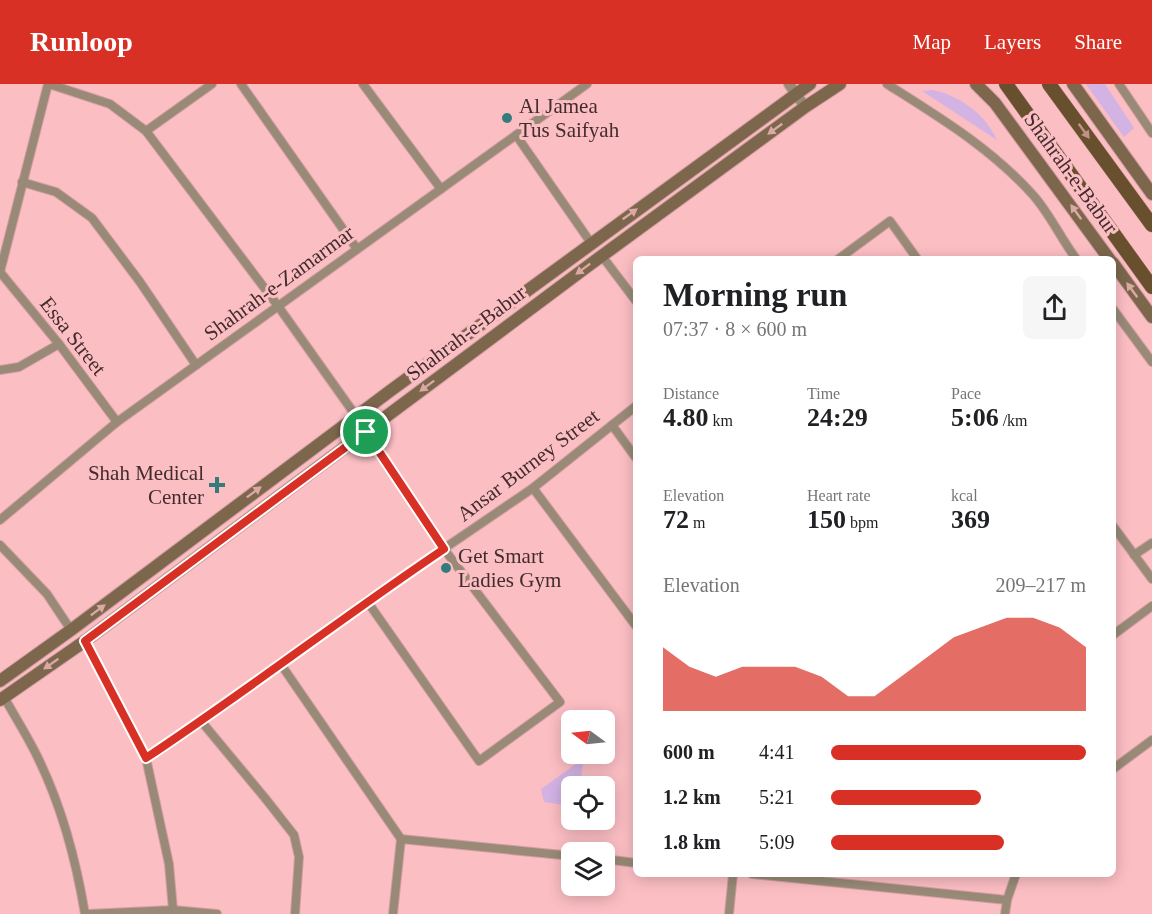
<!DOCTYPE html>
<html lang="en">
<head>
<meta charset="utf-8">
<style>
  body { margin:0; font-family:Georgia,serif; background:#f6f6f6; color:#202124; height:100vh; display:flex; flex-direction:column; font-size:22px; white-space:nowrap }
  * { box-sizing:border-box; margin:0 }
  p { font-size:20px; color:#757577 }
  .icon { flex:none; width:33px; height:33px; fill:none; stroke:currentColor; stroke-width:2; stroke-linecap:round; stroke-linejoin:round }
  .map { position:relative; flex:1; overflow:hidden }
  .side { position:absolute; left:633px; top:172px; width:483px; height:621px; display:flex; flex-direction:column; background:#fff; border-radius:9px; box-shadow:0 3px 15px #0003 }
  .side>* { flex:none }
  .needle { width:39px; rotate:285deg }
  .buttons { position:absolute; left:561px; top:626px; display:grid; gap:12px }
  .buttons a { display:grid; place-items:center; width:54px; height:54px; border-radius:9px; background:#fff; box-shadow:0 3px 15px #0003; font-size:30px }
  .pin { position:absolute; display:grid; place-items:center; width:51px; height:51px; color:#fff; margin:-26px; border:3px solid #fff; border-radius:50%; box-shadow:0 2px 6px #0007 }
  .round { display:grid; place-items:center; flex:none; width:63px; height:63px; border-radius:9px; background:#f6f6f6 }
  .headline { display:flex; align-items:center; justify-content:space-between; height:102px; padding:0 30px }
  h1 { font-size:33px; font-weight:600; line-height:45px }
  .stats { display:grid; grid-template-columns:repeat(3,1fr); gap:9px; height:102px; padding:6px 30px }
  .stats div { display:grid; align-content:center }
  .stats b { font-size:26px; font-weight:600 }
  .stats small { font-size:16px; font-weight:400 }
  .stats p { font-size:16px }
  .chart { height:168px; padding:12px 30px }
  .chart p { display:flex; justify-content:space-between }
  .chart svg { width:100%; height:108px; margin-top:6px; fill:#d93025; opacity:.7 }
  ul { padding:0 30px; list-style:none; font-size:20px }
  li { display:grid; grid-template-columns:96px 72px 1fr; align-items:center; height:45px }
  li i { height:15px; border-radius:8px; background:#d93025 }
  header { display:flex; align-items:center; gap:36px; box-sizing:border-box; height:84px; padding:0 30px; background:#d93025; color:#fff }
  header strong { font-size:28px }
  nav { display:flex; gap:33px; margin-inline-start:auto; font-size:21px }
  .map>svg:first-child { display:block }
  .green { fill:#d3b2e4 }
  .lines { fill:none; stroke-linecap:round; stroke-linejoin:round }
  .minor-casing { stroke:#d39ea2; stroke-width:10 }
  .tertiary-casing { stroke:#d39ea2; stroke-width:12 }
  .secondary-casing { stroke:#d39ea2; stroke-width:14 }
  .primary-casing { stroke:#d39ea2; stroke-width:15 }
  .minor { stroke:#988a77; stroke-width:8 }
  .tertiary { stroke:#988a77; stroke-width:10 }
  .secondary { stroke:#7c674c; stroke-width:12 }
  .primary { stroke:#684f2d; stroke-width:14 }
  .oneway { fill:#dba8a5 }
  .oneway2 { fill:#c09287 }
  .route-casing { stroke:#fff; stroke-width:12 }
  .route { stroke:#d93025; stroke-width:8 }
  .poi-dot { fill:#347c7b; stroke:#fbbec3; stroke-width:2 }
  .labels { text-anchor:middle; dominant-baseline:central; stroke-width:6; stroke-linejoin:round; paint-order:stroke }
  .poi-label { font-size:21px; fill:#432c2e; stroke:#fbbec3; text-anchor:start }
  .street-label { font-size:21px; fill:#432c2e; stroke:#fbbec3 }
</style>
</head>
<body>
<header>
<strong>Runloop</strong>
<nav><a>Map</a><a>Layers</a><a>Share</a></nav>
</header>
<div class="map">
<svg width="1152" height="830" viewBox="0 0 1152 830">
  <rect width="100%" height="100%" fill="#fbbec3"/>
  <g class="green">
    <path d="M1086,0h19l29,44 -10,9z"/>
    <path d="M933,6c27,6 52,24 64,50l-75,-49z"/>
    <path d="M580,677l3,3 -3,22h-8l-1,20 -27,-4 -3,-13z"/>
  </g>
  <g class="lines">
    <defs>
      <g id="minor">
        <path d="M49,0l61,20 36,27 132,175 78,110"/>
        <path d="M241,0l116,165"/>
        <path d="M363,0l78,105"/>
        <path d="M887,0c52,33 104,64 146,111 17,19 28,44 44,65"/>
        <path d="M1119,0l33,49"/>
        <path d="M146,47l66,-47"/>
        <path d="M516,51l75,108"/>
        <path d="M22,98l34,10 36,26 48,64 56,83"/>
        <path d="M602,172l34,45"/>
        <path d="M837,176l53,-39 28,39"/>
        <path d="M0,188l48,-188"/>
        <path d="M0,188l59,72 58,78"/>
        <path d="M1113,225l39,53"/>
        <path d="M0,286l19,-3 40,-23"/>
        <path d="M612,341l24,33"/>
        <path d="M366,348l78,117 116,153 -81,59 -112,-160"/>
        <path d="M533,404l103,138"/>
        <path d="M0,436l117,-98 470,-338"/>
        <path d="M1113,442l39,53"/>
        <path d="M0,461l47,49 24,36"/>
        <path d="M1134,471l18,-12"/>
        <path d="M1113,551l39,-29"/>
        <path d="M85,557l61,117 23,106 4,46"/>
        <path d="M280,579l121,176 -8,75"/>
        <path d="M4,613c11,20 24,40 34,61 24,49 38,102 47,156"/>
        <path d="M201,637l64,77 29,37 5,22 -4,57"/>
        <path d="M146,674l55,-37 166,-120 166,-113 103,-82"/>
        <path d="M1113,685l39,-29"/>
        <path d="M401,755l171,17"/>
        <path d="M604,775l32,4"/>
        <path d="M752,790l255,26"/>
        <path d="M88,830l85,-4 44,4"/>
        <path d="M729,830l4,-40"/>
        <path d="M1005,830l2,-14 9,-26"/>
      </g>
      <path id="tertiary" d="M789,0l16,23"/>
      <g id="secondary">
        <path d="M976,0l19,19 115,157"/>
        <path d="M1073,0l79,110"/>
        <path d="M1113,179l39,54"/>
        <path d="M0,597l71,-51 319,-239 420,-307"/>
        <path d="M0,616l85,-59 503,-375 217,-159 35,-23"/>
      </g>
      <g id="primary">
        <path d="M1006,0l146,203"/>
        <path d="M1049,0l103,141"/>
      </g>
    </defs>
    <use href="#minor" class="minor-casing"/>
    <use href="#tertiary" class="tertiary-casing"/>
    <use href="#secondary" class="secondary-casing"/>
    <use href="#primary" class="primary-casing"/>
    <use href="#minor" class="minor"/>
    <use href="#tertiary" class="tertiary"/>
    <use href="#secondary" class="secondary"/>
    <use href="#primary" class="primary"/>
  </g>
  <defs><path id="oneway-solid" d="M-6-.8H1V-3.2L6.5 0L1 3.2V.8H-6Z" transform="scale(1.5)"/></defs>
  <g class="oneway">
    <use href="#oneway-solid" transform="translate(775 45) rotate(144)"/>
    <use href="#oneway-solid" transform="translate(1076 128) rotate(-126)"/>
    <use href="#oneway-solid" transform="translate(630 130) rotate(-36)"/>
    <use href="#oneway-solid" transform="translate(583 185) rotate(143)"/>
    <use href="#oneway-solid" transform="translate(1132 206) rotate(-126)"/>
    <use href="#oneway-solid" transform="translate(427 302) rotate(143)"/>
    <use href="#oneway-solid" transform="translate(254 408) rotate(-37)"/>
    <use href="#oneway-solid" transform="translate(98 526) rotate(-37)"/>
    <use href="#oneway-solid" transform="translate(51 580) rotate(145)"/>
  </g>
  <use class="oneway2" href="#oneway-solid" transform="translate(1084 47) rotate(54)"/>
  <g class="lines">
    <defs>
      <path id="route" d="M366,348l78,117c-101,68 -197,142 -298,209l-61,-117z"/>
    </defs>
    <use href="#route" class="route-casing"/>
    <use href="#route" class="route"/>
  </g>
  <g class="poi-dot">
    <circle cx="507" cy="34" r="6"/>
    <path d="M214 392h6v6h6v6h-6v6h-6v-6h-6v-6h6z"/>
    <circle cx="446" cy="484" r="6"/>
  </g>
  <g class="labels">
    <g class="poi-label">
      <text x="519" y="22">Al Jamea<tspan x="519" dy="24">Tus Saifyah</tspan></text>
      <text x="204" y="389" text-anchor="end">Shah Medical<tspan x="204" dy="24">Center</tspan></text>
      <text x="458" y="472">Get Smart<tspan x="458" dy="24">Ladies Gym</tspan></text>
    </g>
    <g class="street-label">
      <text transform="translate(1071 89) rotate(54)">Shahrah-e-Babur</text>
      <text transform="translate(279 199) rotate(-36)">Shahrah-e-Zamarmar</text>
      <text transform="translate(466 249) rotate(-37)">Shahrah-e-Babur</text>
      <text transform="translate(73 252) rotate(52)">Essa Street</text>
      <text transform="translate(528 381) rotate(-37)">Ansar Burney Street</text>
    </g>
  </g>
</svg>
<div class="buttons">
<a><svg class="needle" viewBox="-14 -14 28 28"><path d="M0-13l5 13h-10z" fill="#e53935"/><path d="M0 13l5-13h-10z" fill="#757577"/></svg></a>
<a><svg class="icon" aria-label="locate" viewBox="0 0 24 24"><circle cx="12" cy="12" r="6"/><path d="M12 2v4M12 18v4M2 12h4M18 12h4"/></svg></a>
<a><svg class="icon" aria-label="layers" viewBox="0 0 24 24"><path d="M12 4l9 5-9 5-9-5zM3 14l9 5 9-5"/></svg></a>
</div>
<div class="pin" style="left:366px;top:348px;background:#1e9e55"><svg class="icon" aria-label="arrive" viewBox="0 0 24 24"><path d="M6 21V4h12l-3 4 3 4H6"/></svg></div>
<section class="side">
<div class="headline"><div><h1>Morning run</h1><p>07:37 · 8 × 600 m</p></div><a class="round"><svg class="icon" aria-label="share" viewBox="0 0 24 24"><path d="M12 15V3M7 8l5-5 5 5M5 13v7h14v-7"/></svg></a></div>
<div class="stats">
<div><p>Distance</p><b>4.80<small> km</small></b></div>
<div><p>Time</p><b>24:29</b></div>
<div><p>Pace</p><b>5:06<small> /km</small></b></div>
</div>
<div class="stats">
<div><p>Elevation</p><b>72<small> m</small></b></div>
<div><p>Heart rate</p><b>150<small> bpm</small></b></div>
<div><p>kcal</p><b>369</b></div>
</div>
<div class="chart"><p><span>Elevation</span>209–217 m</p>
<svg viewBox="0 0 160 44" preserveAspectRatio="none"><path d="M0 44V18L10 26L20 30L30 26L40 26L50 26L60 30L70 38L80 38L90 30L100 22L110 14L120 10L130 6L140 6L150 10L160 18V44z"/></svg>
</div>
<ul>
<li><b>600 m</b>4:41<i style="width:100%"></i></li>
<li><b>1.2 km</b>5:21<i style="width:59%"></i></li>
<li><b>1.8 km</b>5:09<i style="width:68%"></i></li>
</ul>
</section>
</div>
</body>
</html>
